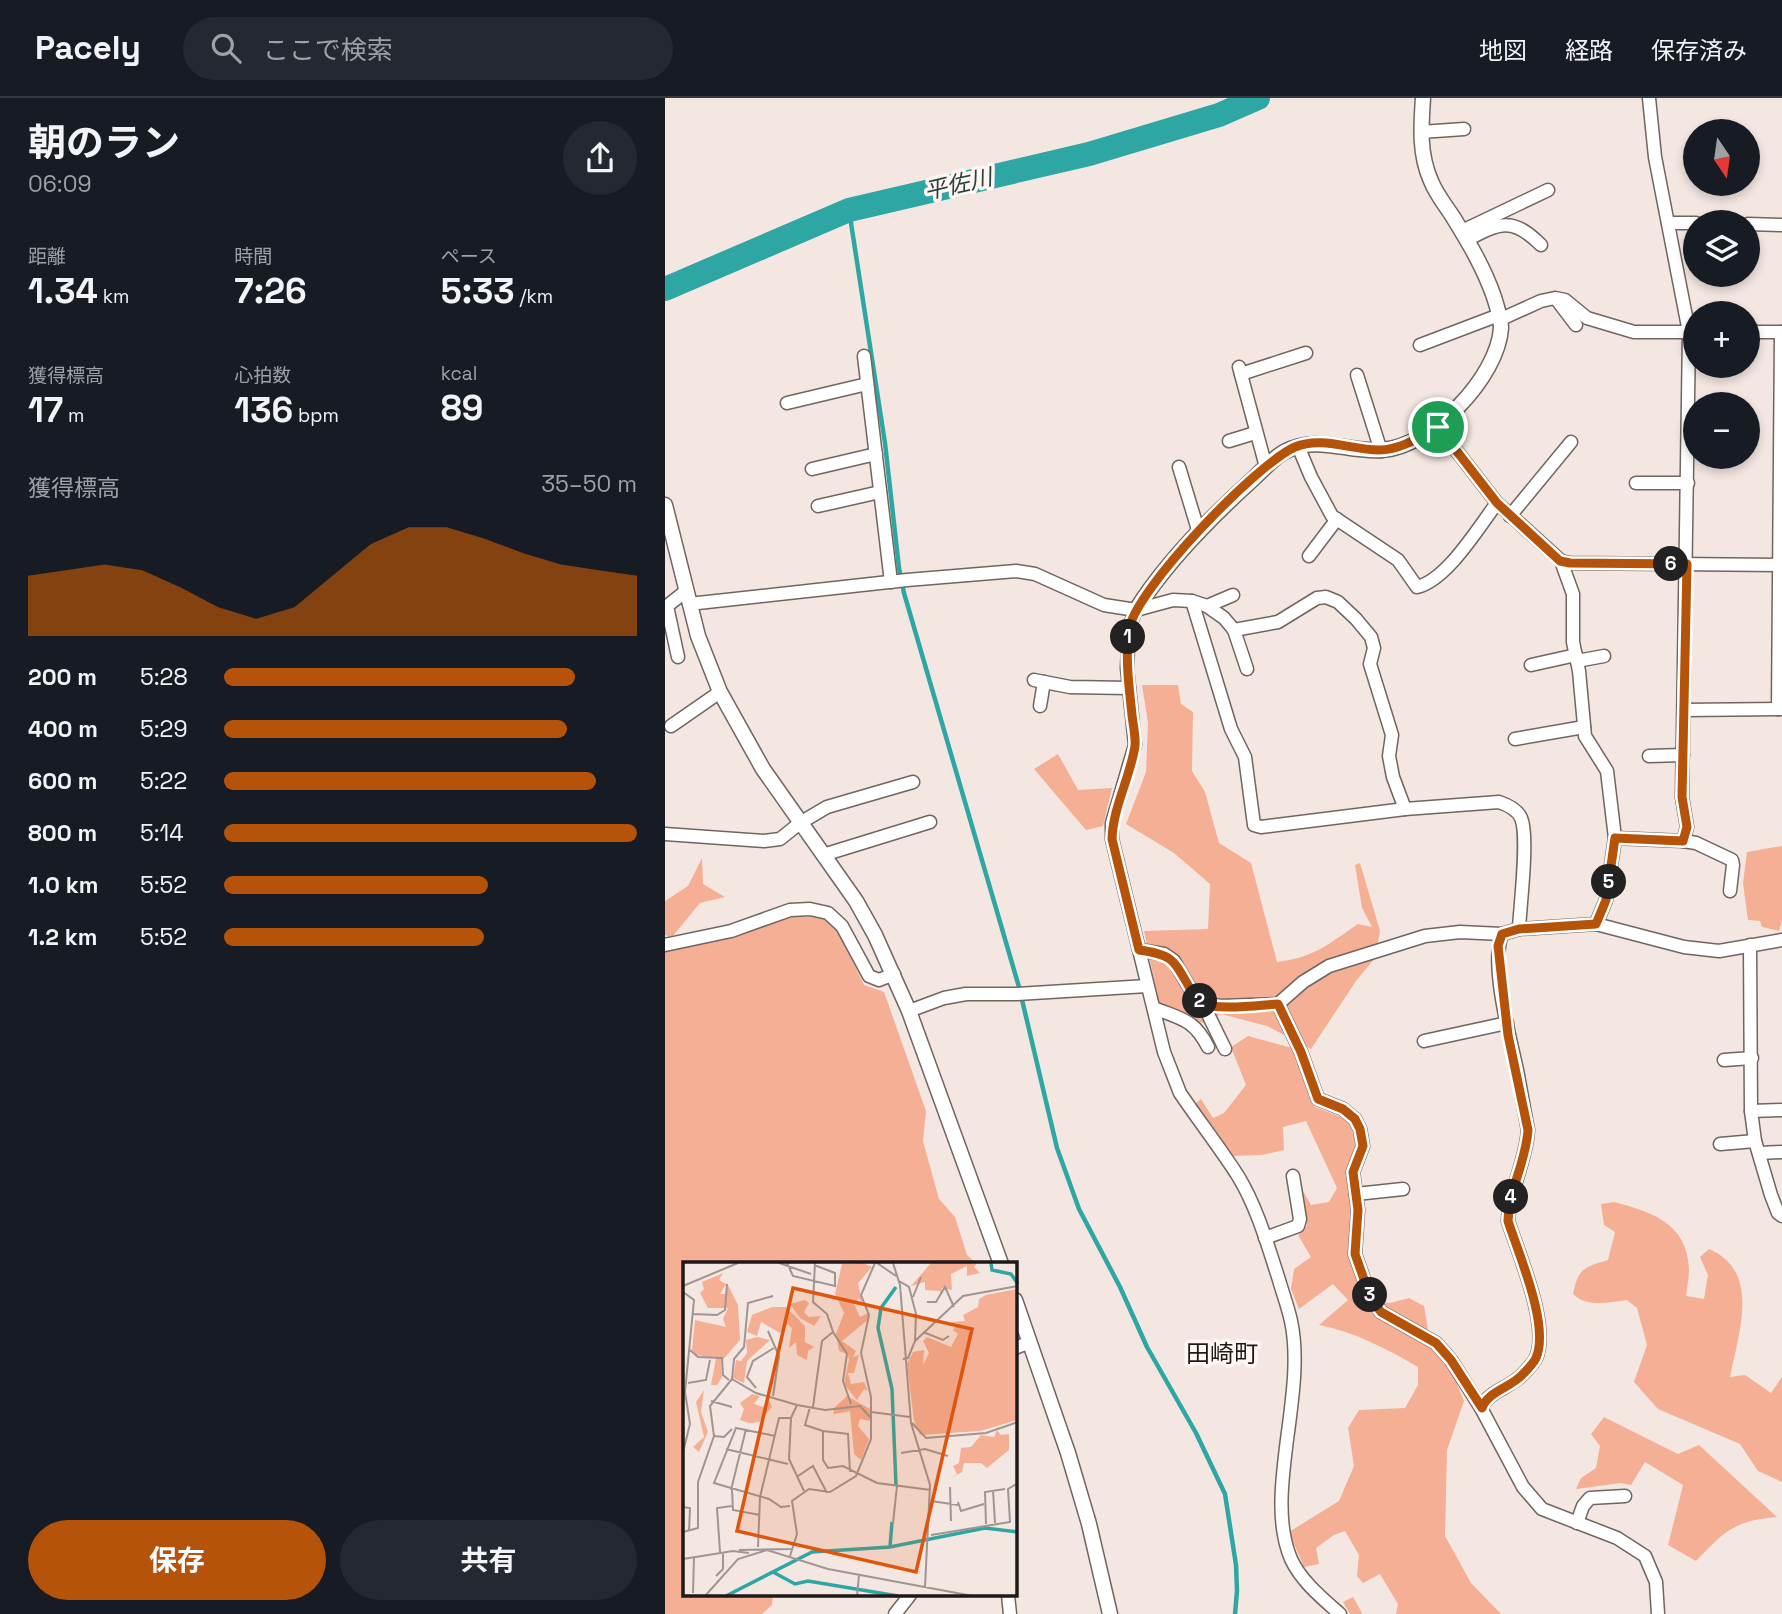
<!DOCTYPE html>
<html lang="ja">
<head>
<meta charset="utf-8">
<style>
  body { margin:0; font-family:"Space Grotesk","Noto Sans JP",sans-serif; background:#242831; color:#f1f3f6; height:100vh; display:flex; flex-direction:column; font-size:26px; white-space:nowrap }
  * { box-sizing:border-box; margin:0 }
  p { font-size:23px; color:#9ea1a6 }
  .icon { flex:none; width:38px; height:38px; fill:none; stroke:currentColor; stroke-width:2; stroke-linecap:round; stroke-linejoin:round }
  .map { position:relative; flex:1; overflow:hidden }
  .panel { display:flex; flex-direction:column; background:#171b24; width:665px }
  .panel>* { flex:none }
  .needle { width:46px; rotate:167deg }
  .controls { position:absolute; left:1018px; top:21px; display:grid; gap:14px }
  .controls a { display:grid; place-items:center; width:77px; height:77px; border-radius:50%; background:#171b24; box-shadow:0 4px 10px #0003; font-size:35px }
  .pin { position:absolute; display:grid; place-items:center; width:60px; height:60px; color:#fff; margin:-30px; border:4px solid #fff; border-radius:50%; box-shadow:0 2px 7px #0007 }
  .km { position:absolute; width:35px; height:35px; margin:-18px; border-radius:50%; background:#222; color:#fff; font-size:19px; line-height:35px; text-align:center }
  .round { display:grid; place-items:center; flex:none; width:74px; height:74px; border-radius:37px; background:#242831 }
  .head { display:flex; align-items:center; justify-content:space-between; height:119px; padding:0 28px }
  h1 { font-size:38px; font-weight:700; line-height:52px }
  .metrics { display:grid; grid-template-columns:repeat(3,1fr); gap:10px; height:119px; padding:7px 28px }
  .metrics div { display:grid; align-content:center }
  .metrics b { font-size:35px; font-weight:700 }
  .metrics small { font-size:19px; font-weight:400 }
  .metrics p { font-size:19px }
  .chart { height:196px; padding:14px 28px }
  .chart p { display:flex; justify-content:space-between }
  .chart svg { width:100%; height:126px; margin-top:7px; fill:#b45309; opacity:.7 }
  .button { display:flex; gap:14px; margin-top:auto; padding:14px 28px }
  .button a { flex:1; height:80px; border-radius:42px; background:#b45309; color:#fff; font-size:28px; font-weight:700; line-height:80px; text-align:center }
  .button a+a { background:#242831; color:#f1f3f6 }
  ul { padding:0 28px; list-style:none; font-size:23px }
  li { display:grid; grid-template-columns:112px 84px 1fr; align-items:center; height:52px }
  li i { height:18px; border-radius:9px; background:#b45309 }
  header { display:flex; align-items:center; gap:42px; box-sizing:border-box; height:98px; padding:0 35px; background:#171b24; border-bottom:2px solid #363941 }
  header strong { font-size:33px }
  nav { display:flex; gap:38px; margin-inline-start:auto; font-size:24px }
  .search { width:490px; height:63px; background:#242831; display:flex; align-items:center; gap:18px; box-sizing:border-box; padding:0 24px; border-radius:38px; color:#9ea1a6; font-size:26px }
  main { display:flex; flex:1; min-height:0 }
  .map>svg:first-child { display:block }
  .green { fill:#f4af94 }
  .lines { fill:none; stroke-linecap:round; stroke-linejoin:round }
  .stream { stroke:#2ea7a4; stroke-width:4.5 }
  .river { stroke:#2ea7a4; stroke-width:24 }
  .minor-casing { stroke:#6f6561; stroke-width:15 }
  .tertiary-casing { stroke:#6f6561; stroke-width:17 }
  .minor { stroke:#fff; stroke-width:12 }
  .tertiary { stroke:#fff; stroke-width:14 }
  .route-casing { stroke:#fff; stroke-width:14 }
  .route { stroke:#b45309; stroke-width:9 }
  .labels { text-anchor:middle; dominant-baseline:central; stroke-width:7; stroke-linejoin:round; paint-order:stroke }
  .water-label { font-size:23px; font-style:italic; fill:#284241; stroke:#fff5f1 }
  .quarter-label { font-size:24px; fill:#1f1a19; stroke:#fff5f1 }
  .inset-river { fill:none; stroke:#2ea7a4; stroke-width:3.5 }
  .inset-road { fill:none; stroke:#9f9592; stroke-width:2 }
  .view { fill:#de560d; fill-opacity:0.15; stroke:#de560d; stroke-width:3.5 }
  .inset-edge { fill:none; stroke:#1f1a19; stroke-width:3.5 }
</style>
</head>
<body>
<header>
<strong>Pacely</strong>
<div class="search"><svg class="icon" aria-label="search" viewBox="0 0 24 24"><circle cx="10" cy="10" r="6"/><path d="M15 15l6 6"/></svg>ここで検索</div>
<nav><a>地図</a><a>経路</a><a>保存済み</a></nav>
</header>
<main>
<section class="panel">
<div class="head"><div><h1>朝のラン</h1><p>06:09</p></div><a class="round"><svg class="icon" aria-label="share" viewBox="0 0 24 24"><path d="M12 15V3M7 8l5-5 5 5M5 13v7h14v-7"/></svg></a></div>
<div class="metrics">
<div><p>距離</p><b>1.34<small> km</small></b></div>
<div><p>時間</p><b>7:26</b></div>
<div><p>ペース</p><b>5:33<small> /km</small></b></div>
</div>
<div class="metrics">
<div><p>獲得標高</p><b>17<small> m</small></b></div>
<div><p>心拍数</p><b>136<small> bpm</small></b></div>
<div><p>kcal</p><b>89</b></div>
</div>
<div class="chart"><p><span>獲得標高</span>35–50 m</p>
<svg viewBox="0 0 160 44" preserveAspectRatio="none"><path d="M0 44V23L10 21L20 19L30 21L40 27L50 34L60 38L70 34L80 23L90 12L100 6L110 6L120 10L130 15L140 19L150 21L160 23V44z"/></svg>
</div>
<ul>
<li><b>200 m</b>5:28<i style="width:85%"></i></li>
<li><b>400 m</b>5:29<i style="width:83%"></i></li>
<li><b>600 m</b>5:22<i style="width:90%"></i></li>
<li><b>800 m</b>5:14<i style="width:100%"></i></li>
<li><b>1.0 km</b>5:52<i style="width:64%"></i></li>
<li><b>1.2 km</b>5:52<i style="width:63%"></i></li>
</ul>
<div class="button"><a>保存</a><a>共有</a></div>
</section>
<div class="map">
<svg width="1117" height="1516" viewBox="0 0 1117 1516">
  <rect width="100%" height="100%" fill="#f4e7e2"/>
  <g class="green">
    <path d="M477,587h36l3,19 12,8 -1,59 13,21 14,51 32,20 26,99c38,-5 50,-17 81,-38l14,3 -10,-19 -7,-43 5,-2 20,68 -5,27 -19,23 -45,68 -44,-23 -46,-12 -19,9 -43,-20 -15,-72 64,-2 2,-45 -36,-31 -48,-29 20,-52 2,-49z"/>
    <path d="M393,656l20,36 34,-2 -9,38 -17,4 -52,-61z"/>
    <path d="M1117,748v74l-3,11 -17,-4 -2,-6 -12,-1 -5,-37 4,-31z"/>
    <path d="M37,760l1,26 22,13 -25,6 -28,34 -7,-2v-34l23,-15z"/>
    <path d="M128,818l32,2 15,16 24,51 20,7 42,119 -3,30 16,58 16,18 12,38 10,9h-293v331h89l-1,10 -10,9h-97v-664l74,-18z"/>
    <path d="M583,938l44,12 23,59 31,12 8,12 2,15 -9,28 5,32 -1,57 13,38 26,2 19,-5 15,8 7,41 18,18 15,36 -17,49 -2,86 26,47 30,31h-105l2,-10 -18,-30 -17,9 -6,-7 2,-21 -14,-24 -11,4 -18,13 3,16 -15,3 -15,-35 50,-31 15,-35 -6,-38 11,-18 46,-2 13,-23v-18c-31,-18 -63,-35 -99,-42l29,-25 -15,-16 -34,25 -8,-20 3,-20 17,-12 -13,-22 9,-9 -4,-35 8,14 18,-3 8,-14 -31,-67 -23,6 1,23 -22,5 -30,1 -37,-52 6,-5 12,19 11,-5 22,-28 -15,-38z"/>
    <path d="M949,1104c38,10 73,21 75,67 0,9 -2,19 -3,27l18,3 4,-24 -8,-18 9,-8c53,22 29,86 21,128l15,-2 26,18 11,-16v105l-24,-11 -18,-27 -82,-35 -24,-27 13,-37 -10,-37 -10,-8c-18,2 -40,8 -54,-6 5,-26 12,-27 35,-34l7,-28 -11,-7 -3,-21z"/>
    <path d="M939,1319l74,37 21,-9 78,72c-44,4 -52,14 -81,44l-28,-16 15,-60 -38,-23 -14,23 -10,-2 -45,6 5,-11 15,-10 4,-22 -9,-12z"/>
    <path d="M688,1499l9,16v1h-12l-7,-12z"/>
  </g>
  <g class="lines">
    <path class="stream" d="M184,112l36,233 14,125 5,25 115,394 38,161 22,61 41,78 27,60 49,86 29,61 11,71 1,26 -2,23"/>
    <path class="river" d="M0,191l184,-79 240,-56 130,-39 39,-17"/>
    <defs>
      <g id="minor">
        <path d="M756,34l43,-3"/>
        <path d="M1003,125h28"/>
        <path d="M1083,126l34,1"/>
        <path d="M797,133l86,-41"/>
        <path d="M802,142c33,-18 46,-23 74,5"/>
        <path d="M892,202l19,25"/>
        <path d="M834,222l42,-19 14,-3 10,2 22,18 47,14h61"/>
        <path d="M1083,234h34"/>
        <path d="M755,247l79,-30"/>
        <path d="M199,258l27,226"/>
        <path d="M574,269l27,100"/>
        <path d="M576,276l65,-21"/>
        <path d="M692,277l24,76"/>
        <path d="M122,305l80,-19"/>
        <path d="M773,329l59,76 64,58 9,2 212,2"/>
        <path d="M564,343l26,-8"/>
        <path d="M633,348l13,31 21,39 66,44 19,27c30,-7 61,-59 80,-84"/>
        <path d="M514,369l20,66"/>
        <path d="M147,371l64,-15"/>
        <path d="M971,385h52"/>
        <path d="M153,408l62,-14"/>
        <path d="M845,418l61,-74"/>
        <path d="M644,458l28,-37"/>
        <path d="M896,463l12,33v48l6,29 6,65 22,35 8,67 -9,62 -10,24"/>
        <path d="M527,503l39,128 14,28 9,68 7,2 144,-18"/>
        <path d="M24,506l218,-24 109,-9 19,3 69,31 32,5 37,-10 19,1 15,5 17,12 10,12 44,-8 39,-24 9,-1 12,5 18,17 15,18 3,11 -4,16 22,71 -3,21 4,21 12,32 94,-7c9,3 18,7 22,16 8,18 -1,88 -2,111"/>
        <path d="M542,508l26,-11"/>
        <path d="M471,512l-7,17 -2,41 8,77 -23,78v16l52,213 16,41c19,28 40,55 58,83 19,31 30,70 41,104 4,14 9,27 12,41 16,74 -28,173 0,238 10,22 31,39 49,55"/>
        <path d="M569,532l13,39"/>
        <path d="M13,559l-11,-51 19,-15"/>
        <path d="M912,563l27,-5"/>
        <path d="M866,567l45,-10"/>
        <path d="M369,582l36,7 59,1"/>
        <path d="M375,608l4,-24"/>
        <path d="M1113,611l3,-377"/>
        <path d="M1019,612l98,-1"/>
        <path d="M6,628l49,-34"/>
        <path d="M850,641l69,-12"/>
        <path d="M984,658l34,-1"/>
        <path d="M0,736l99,7 16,-2 20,-16 27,-16 86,-25"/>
        <path d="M950,740l68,3 4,-14 -5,-30 7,-465 -34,-175 -6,-59"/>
        <path d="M1018,743l13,2 36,17 1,5 -3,26"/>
        <path d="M158,757l107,-33"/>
        <path d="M837,836c-12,31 8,103 15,136 4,20 7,40 11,60 -2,32 -19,60 -20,91 11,34 42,105 28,137 -3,6 -9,12 -14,17 -12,13 -34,16 -41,33l42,79 19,22 75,29 28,18 11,26 2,32"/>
        <path d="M0,847l66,-14 59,-21 20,-1 18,4 14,13 27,50 10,4 15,-6"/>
        <path d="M1085,847l1,166 4,30 16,54 7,18 4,3"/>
        <path d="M474,852l25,4 10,7 21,36 8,7 18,2 57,-2 25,-22 26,-16 96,-30 35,-4 42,2 17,-5 77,-5 88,23 35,4 63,-11"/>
        <path d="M538,906l22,45"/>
        <path d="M613,906l23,48 17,47 25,10 12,10 5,10 3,17 -10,26 5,38 -3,44 16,45 10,13 55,31 15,17 30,48"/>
        <path d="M489,910c27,11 40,11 54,39"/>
        <path d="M244,913l35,-13 22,-4h51l130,-8"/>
        <path d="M759,943l83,-18"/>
        <path d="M1059,962l28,-2"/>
        <path d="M1086,1013l31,-1"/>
        <path d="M1055,1046l35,-3"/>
        <path d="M1094,1055l23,-1"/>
        <path d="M691,1096l47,-5"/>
        <path d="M600,1140l33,-12 2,-7 -7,-43"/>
        <path d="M350,1250l15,-6"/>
        <path d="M912,1425l6,-17 7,-8 35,-2"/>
        <path d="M343,1497l2,19"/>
        <path d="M230,1516l15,-19"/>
      </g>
      <g id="tertiary">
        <path d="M0,407l33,131 22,56 43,77 93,132 19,34 34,76 92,253"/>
        <path d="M471,512c30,-48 74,-92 116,-130 10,-9 20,-21 32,-28 33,-18 64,1 98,-2 49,-3 116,-73 119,-122 0,-10 -4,-21 -7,-31 -10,-29 -25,-54 -41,-80 -7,-11 -17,-23 -22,-36 -12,-27 -10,-54 -8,-83"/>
        <path d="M350,1202l53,153 21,71 21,90"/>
      </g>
    </defs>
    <use href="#minor" class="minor-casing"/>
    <use href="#tertiary" class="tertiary-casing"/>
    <use href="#minor" class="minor"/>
    <use href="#tertiary" class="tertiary"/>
  </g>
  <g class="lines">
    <defs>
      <path id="route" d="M773,329l59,76 63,58 10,2 117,1 -5,233 5,30 -4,14 -68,-3 -9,62 -10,24 -77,5 -17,5 -4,12 10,89 20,95c-2,32 -19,59 -20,91 11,34 42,105 28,137 -3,6 -9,12 -14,17 -12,13 -34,16 -40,33l-31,-48 -15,-17 -55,-31 -10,-13 -16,-45 3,-44 -5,-38 10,-26 -3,-17 -5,-10 -12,-10 -25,-10 -17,-47 -23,-48c-18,1 -62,7 -77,-1 -4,-3 -7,-8 -10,-13 -18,-30 -16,-35 -52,-40l-27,-111c1,-32 18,-61 23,-93 1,-9 -2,-21 -3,-31 -3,-29 -7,-57 -3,-85 5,-40 129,-167 166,-183 27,-11 56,3 84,3 21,0 41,-13 59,-23z"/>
    </defs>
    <use href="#route" class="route-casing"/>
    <use href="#route" class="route"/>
  </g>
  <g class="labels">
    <g class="water-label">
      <text transform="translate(293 86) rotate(-13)">平佐川</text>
    </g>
    <g class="quarter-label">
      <text x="557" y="1255">田崎町</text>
    </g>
  </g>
  <g transform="translate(18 1164)">
    <rect width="334" height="334" fill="#f4e7e2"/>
    <path d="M180,1l9,4 -14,16 5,23 -4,-7 -5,5 6,13 8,-4 1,6 -27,22 14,10 -3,6 6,-2 -5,18h-6l3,11 13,-2 4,9 -4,-2 -7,11 -13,-16 5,-24 -1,-6 -9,-3 -3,-17 8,-21 -9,-19 7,-30zM248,1h46l-3,4 6,6 -13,3v-10l-16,8 1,16 -10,-2 -2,9v-6l-15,-1v-8l-14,4zM40,11l-4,7 7,4 -6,10h6l2,-9 10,20 2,35 -19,22 1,15 -5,8h-6l5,-27 -20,-3 -4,-5 3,-30 31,7 -3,-8 5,-11h-20l-8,-15 4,-4 -2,-7zM334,27v131l-37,11 -60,4 -6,-14 -7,-57 6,-12 11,-2 -1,15 6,-12 -6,-12 4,-4 24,10 7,-13 -5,-4 5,-6 -8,-2 15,-1 -2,-6 15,-8 1,-8 7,-4zM122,38l4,3 -5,9 5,5 12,-1 -7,10 -14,-8 -10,-14zM89,45h14l19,19v16l9,5 -6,4 -1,9 -10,-5 -1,-13 -7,6 3,-20 -5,-4 -7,9 -19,-11 -4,14 -10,-4 5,-17zM74,75l13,3 -23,21 -3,22 -11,-5 3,-18 5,1 6,-8 -1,-13zM21,128l-3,22 7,20 -9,20 -6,-5 11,-10 -8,-35zM69,132l8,2 -6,8 9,3 5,-9 4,9 -13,15 -10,1 -9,-3 4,-11 -4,-6zM164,134l23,13v12l-10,-2 -2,7 11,13 -8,21 -7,-6 -4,-43 -16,3 -1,10 1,-16zM314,168l4,5 8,-1v16l-22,18 -6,-5h-17l-2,9 -12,7 7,-5 -4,-8 6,-3 2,-15 10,-1 10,-12 13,2z" fill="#f4af94"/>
    <path class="inset-river" d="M308,1l1,7 19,4 7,10M213,223l-4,-96 -14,-61 3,-20 15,-21M207,285l2,-25M90,310l22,12 13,-3 90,15M43,334l86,-44 78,-5 95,-19 33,4"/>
    <path class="inset-road" d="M96,1l32,11M104,1l6,13 42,10v-13l-21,-8M194,1l19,13M210,1l7,22 11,138 19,62 -5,102M216,19l10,6 7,27 -1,27 -7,17 -5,1M0,24l55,-23M0,30l11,8 -9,92 5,32 -7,28M230,35l8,-20M244,40h9l9,-15 9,20M10,52l24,1 8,-5 2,-26M85,69l11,25 -6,40M150,70l14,22 -4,27 8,23M240,70l20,8 6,-4M232,79l48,-45 55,-10M7,88l8,7 24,1 1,17 6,5M49,117l24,14 41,12 28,5 35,-4 11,12M5,121l18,-3 4,-20M73,126l-9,-11 6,-16 21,-13M28,139l21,6M114,143l-6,13 -2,41 15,32M127,145l-5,18 18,6v29l5,8 15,-2 34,17 54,7M130,145l9,-66 11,-9 -6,-18 -14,-12 2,-39M188,150l39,5M229,161l14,15 60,-5 32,-11M140,169l25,3 2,38M31,174l10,1 8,-8M92,174l-39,-8 -22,55 55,16 12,8 9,-1M43,187l62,15M218,191l24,-4 23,7M115,214l15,-10 14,27M267,225l1,34M48,228l15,-61M49,228l1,20 27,5M310,228l2,33M63,230l14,-59M248,239l27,4M275,240l3,9 23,-7M0,245l7,1 -1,24M210,261l4,-37M303,262l-1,-32 20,-3M0,270l15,-4v-46l16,-46 -4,-30 22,-27 2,-20 10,-12 4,-44 25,-7M248,273l79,-13 -2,-33 10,-6M75,285l2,-50 19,-79h12M56,288l54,-1M37,290l-3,-44 15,-2M107,294l7,-22 -5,-33 17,-12 21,3 26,-16 15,-37v-42l-10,-44 8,-38 -8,-20 14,-32M0,297l50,-8 16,2M33,314l7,-7v-17M10,331l1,-36M22,334l33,-37 29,-9 61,19 145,27M174,334l2,-21"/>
    <path class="view" d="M110,26l179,41 -56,243 -179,-41z"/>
    <rect width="334" height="334" class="inset-edge"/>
  </g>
</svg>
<div class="controls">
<a><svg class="needle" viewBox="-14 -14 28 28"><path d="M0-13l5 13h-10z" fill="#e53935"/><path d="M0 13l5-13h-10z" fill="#9ea1a6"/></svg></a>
<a><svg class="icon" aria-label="layers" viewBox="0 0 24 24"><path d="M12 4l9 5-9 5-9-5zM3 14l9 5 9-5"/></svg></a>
<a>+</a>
<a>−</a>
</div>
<div class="pin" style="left:773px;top:329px;background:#1e9e55"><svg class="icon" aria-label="arrive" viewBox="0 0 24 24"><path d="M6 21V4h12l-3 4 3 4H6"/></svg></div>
<b class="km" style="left:463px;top:539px">1</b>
<b class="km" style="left:535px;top:903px">2</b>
<b class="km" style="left:705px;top:1197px">3</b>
<b class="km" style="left:846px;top:1099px">4</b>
<b class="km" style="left:944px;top:784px">5</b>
<b class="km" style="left:1006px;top:466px">6</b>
</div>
</main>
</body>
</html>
